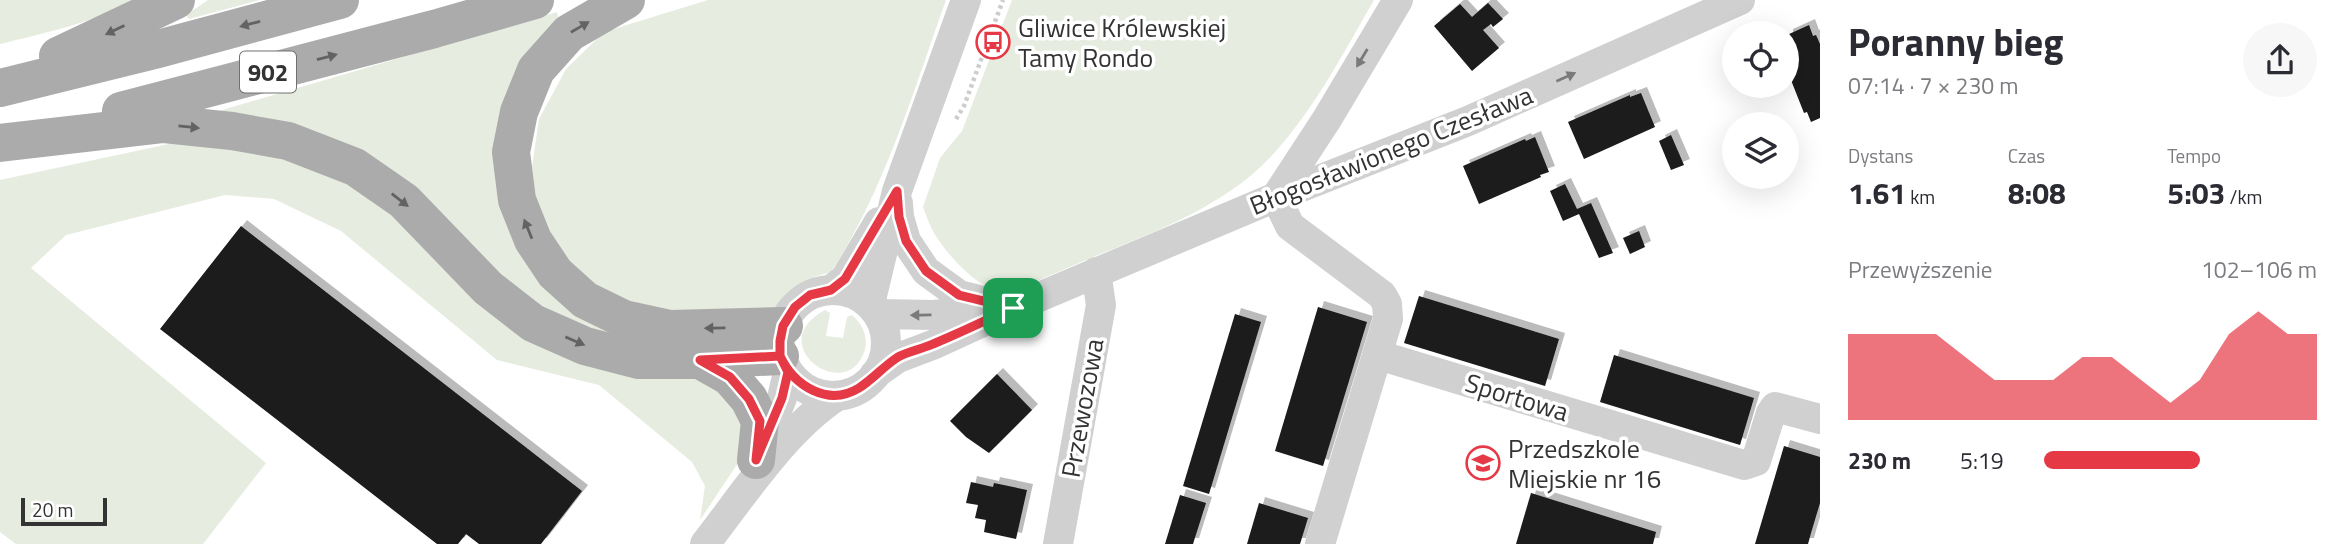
<!DOCTYPE html>
<html lang="pl">
<head>
<meta charset="utf-8">
<style>
  body { margin:0; font-family:"Titillium Web",sans-serif; background:#f7f7f7; color:#2b2b33; height:100vh; display:flex; flex-direction:column; font-size:26px; white-space:nowrap }
  * { box-sizing:border-box; margin:0 }
  p { font-size:23px; color:#7c7c81 }
  .icon { flex:none; width:38px; height:38px; fill:none; stroke:currentColor; stroke-width:2; stroke-linecap:round; stroke-linejoin:round }
  .map { position:relative; flex:1; overflow:hidden }
  .sheet { display:flex; flex-direction:column; background:#fff; width:525px }
  .sheet>* { flex:none }
  .buttons { position:absolute; left:1722px; top:21px; display:grid; gap:14px }
  .buttons a { display:grid; place-items:center; width:77px; height:77px; border-radius:50%; background:#fff; box-shadow:0 7px 28px #0002; font-size:35px }
  .scale { position:absolute; left:21px; bottom:18px; width:86px; box-sizing:border-box; padding-left:7px; border:4px solid #333; border-top:0; font-size:19px; line-height:24px; white-space:nowrap; color:#333; -webkit-text-stroke:5px #fff; paint-order:stroke }
  .pin { position:absolute; display:grid; place-items:center; width:60px; height:60px; color:#fff; margin:-30px; border-radius:14px; box-shadow:0 4px 10px #0006 }
  .round { display:grid; place-items:center; flex:none; width:74px; height:74px; border-radius:37px; background:#f7f7f7 }
  .headline { display:flex; align-items:center; justify-content:space-between; height:119px; padding:0 28px }
  h1 { font-size:38px; font-weight:700; line-height:52px }
  .stats { display:grid; grid-template-columns:repeat(3,1fr); gap:10px; height:119px; padding:7px 28px }
  .stats div { display:grid; align-content:center }
  .stats b { font-size:30px; font-weight:700 }
  .stats small { font-size:19px; font-weight:400 }
  .stats p { font-size:19px }
  .chart { height:196px; padding:14px 28px }
  .chart p { display:flex; justify-content:space-between }
  .chart svg { width:100%; height:126px; margin-top:7px; fill:#e63946; opacity:.7 }
  ul { padding:0 28px; list-style:none; font-size:23px }
  li { display:grid; grid-template-columns:112px 84px 1fr; align-items:center; height:52px }
  li i { height:18px; border-radius:9px; background:#e63946 }
  main { display:flex; flex:1; min-height:0 }
  .map>svg:first-child { display:block }
  .green { fill:#e6ecdf }
  .building { fill:#1a1a1a; filter:url(#shadow) }
  .lines { fill:none; stroke-linecap:round; stroke-linejoin:round }
  .path { stroke:#cdcdcd; stroke-width:4.5; stroke-dasharray:3.5 3.5; stroke-linecap:butt }
  .minor { stroke:#d0d0d0; stroke-width:30 }
  .major { stroke:#ababab; stroke-width:38 }
  .oneway { fill:#636363 }
  .oneway2 { fill:#7a7a7a }
  .route-casing { stroke:#fff; stroke-width:14 }
  .route { stroke:#e63946; stroke-width:9 }
  .labels { text-anchor:middle; dominant-baseline:central; stroke-width:7; stroke-linejoin:round; paint-order:stroke }
  .shield { fill:#fff; stroke:#707070; stroke-width:2 }
  .shield-label { font-size:24px; font-weight:bold; fill:#333 }
  .poi-label { font-size:26px; fill:#333; stroke:#fff; text-anchor:start }
  .street-label { font-size:26px; fill:#333; stroke:#fff }
</style>
</head>
<body>
<main>
<div class="map">
<svg width="1820" height="544" viewBox="0 0 1820 544">
  <defs>
    <filter id="shadow"><feDropShadow dx="6" dy="-6" stdDeviation="0" flood-color="#0004"/></filter>
  </defs>
  <rect width="100%" height="100%" fill="#fff"/>
  <g class="green">
    <path d="M0,0h137c-43,22 -91,33 -137,44z"/>
    <path d="M208,0h52l-71,19 -3,-4z"/>
    <path d="M708,0h238c-33,92 -61,189 -115,272l-17,5 -46,37 -131,-2 -41,-25 -35,-31 -24,-43 -5,-46 7,-48 27,-50 38,-37z"/>
    <path d="M1012,0h362c-30,52 -58,106 -98,151 -52,59 -132,84 -202,114 -19,8 -55,26 -75,25 -22,-1 -56,-40 -66,-59 -4,-7 -7,-16 -10,-24l17,-49 22,-27z"/>
    <path d="M557,12l2,8 -57,177 117,135 -20,9 -74,-41 -82,-85 -231,-102z"/>
    <path d="M169,144l83,2 81,28 53,31 131,125 205,50 26,49 -8,31 -40,60 5,-34 -13,-24 -93,-77 -102,-25 -156,-129 -67,-32 -49,-4 -159,40 -35,33 235,195 -63,81h-187l-16,-12v-352z"/>
    <path d="M825,310l5,3 -4,23 17,2 4,-21 5,-2c10,9 16,20 13,34 -16,58 -105,-4 -40,-39z"/>
  </g>
  <g class="building">
    <path d="M1488,3l15,16 -10,8 -2,-3 -8,6 16,18 -27,23 -38,-45 26,-22 12,13z"/>
    <path d="M1809,25l4,11 3,-1 4,9v74l-9,4 -4,-10 -3,1 -17,-43v-35z"/>
    <path d="M1641,93l14,34 -71,32 -16,-37 62,-27v2z"/>
    <path d="M1671,135l13,30 -13,5 -12,-29z"/>
    <path d="M1535,137l14,35 -9,3 1,2 -62,27 -16,-38 62,-27 1,2z"/>
    <path d="M1565,184l12,25 14,-6 22,50 -14,5 -20,-44 -16,7 -13,-30z"/>
    <path d="M241,226l341,265 -41,53h-62l-13,-10 -8,10h-21l-277,-215z"/>
    <path d="M1639,231l6,16 -15,7 -7,-16z"/>
    <path d="M1419,296l140,43 -14,47 -141,-43z"/>
    <path d="M1318,307l49,15 -44,144 -48,-15z"/>
    <path d="M1235,314l26,8 -52,172 -26,-8z"/>
    <path d="M1614,355l140,43 -14,47 -140,-43z"/>
    <path d="M997,374l35,36 -43,43 -23,-16 -16,-16z"/>
    <path d="M1784,446l36,11v46l-9,30 -3,11h-53z"/>
    <path d="M971,482l22,5 1,-4 33,7 -11,49 -32,-7 2,-12 -11,-2 3,-13 -12,-2z"/>
    <path d="M1531,493l125,39 -3,12h-137z"/>
    <path d="M1180,495l26,8 -13,41h-28z"/>
    <path d="M1259,503l49,15 -8,26h-53z"/>
  </g>
  <g class="lines">
    <path class="path" d="M956,119l8,-13 39,-106"/>
    <g class="minor">
      <path d="M1276,197l14,29 92,69 5,9 1,15 -68,225"/>
      <path d="M1276,197l51,-78 71,-119"/>
      <path d="M898,203l1,14 7,24 20,30 33,24 54,13"/>
      <path d="M831,290l14,-11 34,-57"/>
      <circle cx="833" cy="343" r="53"/>
      <path d="M870,304l27,-113 69,-191"/>
      <path d="M878,314l55,1 57,-5"/>
      <path d="M1378,355l366,110 12,-4 15,-48 4,-6 45,12"/>
      <path d="M875,374l23,-16 37,-14 78,-36 263,-111 192,-76 272,-121"/>
      <path d="M762,448l20,-50 6,-26"/>
      <path d="M705,544c39,-50 79,-113 132,-148"/>
      <path d="M1058,544l43,-239 -5,-33"/>
    </g>
    <g class="major">
      <path d="M626,0l-57,33 -33,37 -17,42 -8,40 6,48 16,40 22,33 30,27 39,19 46,10 114,-3"/>
      <path d="M58,56l118,-56"/>
      <path d="M0,88l158,-39 182,-49"/>
      <path d="M121,111l313,-82 101,-29"/>
      <path d="M0,143l164,-19 68,7 56,10 67,26 49,34 84,87 45,35 52,23 54,14h61l80,-4"/>
      <path d="M700,360l30,17 19,22 11,22 -4,39"/>
    </g>
  </g>
  <defs><path id="oneway-solid" d="M-6-.8H1V-3.2L6.5 0L1 3.2V.8H-6Z" transform="scale(1.75)"/></defs>
  <g class="oneway">
    <use href="#oneway-solid" transform="translate(250 24) rotate(165)"/>
    <use href="#oneway-solid" transform="translate(580 27) rotate(-30)"/>
    <use href="#oneway-solid" transform="translate(115 30) rotate(154)"/>
    <use href="#oneway-solid" transform="translate(327 57) rotate(-15)"/>
    <use href="#oneway-solid" transform="translate(189 127) rotate(6)"/>
    <use href="#oneway-solid" transform="translate(400 200) rotate(38)"/>
    <use href="#oneway-solid" transform="translate(528 229) rotate(-112)"/>
    <use href="#oneway-solid" transform="translate(715 328) rotate(179)"/>
    <use href="#oneway-solid" transform="translate(575 341) rotate(23)"/>
  </g>
  <g class="oneway2">
    <use href="#oneway-solid" transform="translate(1362 58) rotate(121)"/>
    <use href="#oneway-solid" transform="translate(1566 77) rotate(-24)"/>
    <use href="#oneway-solid" transform="translate(921 315) rotate(179)"/>
  </g>
  <g class="lines">
    <defs>
      <path id="route" d="M1013,308c-27,12 -53,25 -80,36 -11,5 -24,7 -35,13 -14,9 -25,22 -39,31 -31,19 -65,-2 -79,-32l-80,4 30,17 19,22 11,22 -4,39 26,-62 6,-26 -8,-16v-15l3,-15 12,-19 15,-12 21,-5 14,-11 52,-88 2,26 7,24 20,30 33,24 54,13"/>
    </defs>
    <use href="#route" class="route-casing"/>
    <use href="#route" class="route"/>
  </g>
  <defs>
    <symbol id="bus-ring" viewBox="-11 -11 22 22"><circle r="9.5" fill="#fff" stroke="#e63946" stroke-width="1.5"/><path d="M-5-6H5V4H4V6H2V4H-2V6H-4V4H-5ZM-3.5-4V0h7V-4ZM-3.5 1.2v1.5H-2V1.2ZM2 1.2v1.5H3.5V1.2Z" fill="#e63946"/></symbol>
    <symbol id="school-ring" viewBox="-11 -11 22 22"><circle r="9.5" fill="#fff" stroke="#e63946" stroke-width="1.5"/><path d="M0-5L7-2L0 1L-7-2ZM-4 1L0 2.5L4 1V4Q0 6-4 4Z" fill="#e63946"/></symbol>
  </defs>
  <g fill-rule="evenodd">
    <use href="#bus-ring" x="974" y="23" width="38" height="38"/>
    <use href="#school-ring" x="1464" y="444" width="38" height="38"/>
  </g>
  <g class="labels">
    <rect class="shield" x="240" y="51.5" width="56" height="41" rx="5"/>
    <g class="shield-label">
      <text x="268" y="72">902</text>
    </g>
    <g class="poi-label">
      <text x="1018" y="27">Gliwice Królewskiej<tspan x="1018" dy="30">Tamy Rondo</tspan></text>
      <text x="1508" y="448">Przedszkole<tspan x="1508" dy="30">Miejskie nr 16</tspan></text>
    </g>
    <g class="street-label">
      <text transform="translate(1391 150) rotate(-22)">Błogosławionego Czesława</text>
      <text transform="translate(1517 397) rotate(17)">Sportowa</text>
      <text transform="translate(1082 408) rotate(-80)">Przewozowa</text>
    </g>
  </g>
</svg>
<div class="buttons">
<a><svg class="icon" aria-label="locate" viewBox="0 0 24 24"><circle cx="12" cy="12" r="6"/><path d="M12 2v4M12 18v4M2 12h4M18 12h4"/></svg></a>
<a><svg class="icon" aria-label="layers" viewBox="0 0 24 24"><path d="M12 4l9 5-9 5-9-5zM3 14l9 5 9-5"/></svg></a>
</div>
<div class="scale">20 m</div>
<div class="pin" style="left:1013px;top:308px;background:#1e9e55"><svg class="icon" aria-label="arrive" viewBox="0 0 24 24"><path d="M6 21V4h12l-3 4 3 4H6"/></svg></div>
</div>
<section class="sheet">
<div class="headline"><div><h1>Poranny bieg</h1><p>07:14 · 7 × 230 m</p></div><a class="round"><svg class="icon" aria-label="share" viewBox="0 0 24 24"><path d="M12 15V3M7 8l5-5 5 5M5 13v7h14v-7"/></svg></a></div>
<div class="stats">
<div><p>Dystans</p><b>1.61<small> km</small></b></div>
<div><p>Czas</p><b>8:08</b></div>
<div><p>Tempo</p><b>5:03<small> /km</small></b></div>
</div>
<div class="chart"><p><span>Przewyższenie</span>102–106 m</p>
<svg viewBox="0 0 160 44" preserveAspectRatio="none"><path d="M0 44V14L10 14L20 14L30 14L40 22L50 30L60 30L70 30L80 22L90 22L100 30L110 38L120 30L130 14L140 6L150 14L160 14V44z"/></svg>
</div>
<ul>
<li><b>230 m</b>5:19<i style="width:57%"></i></li>
</ul>
</section>
</main>
</body>
</html>
